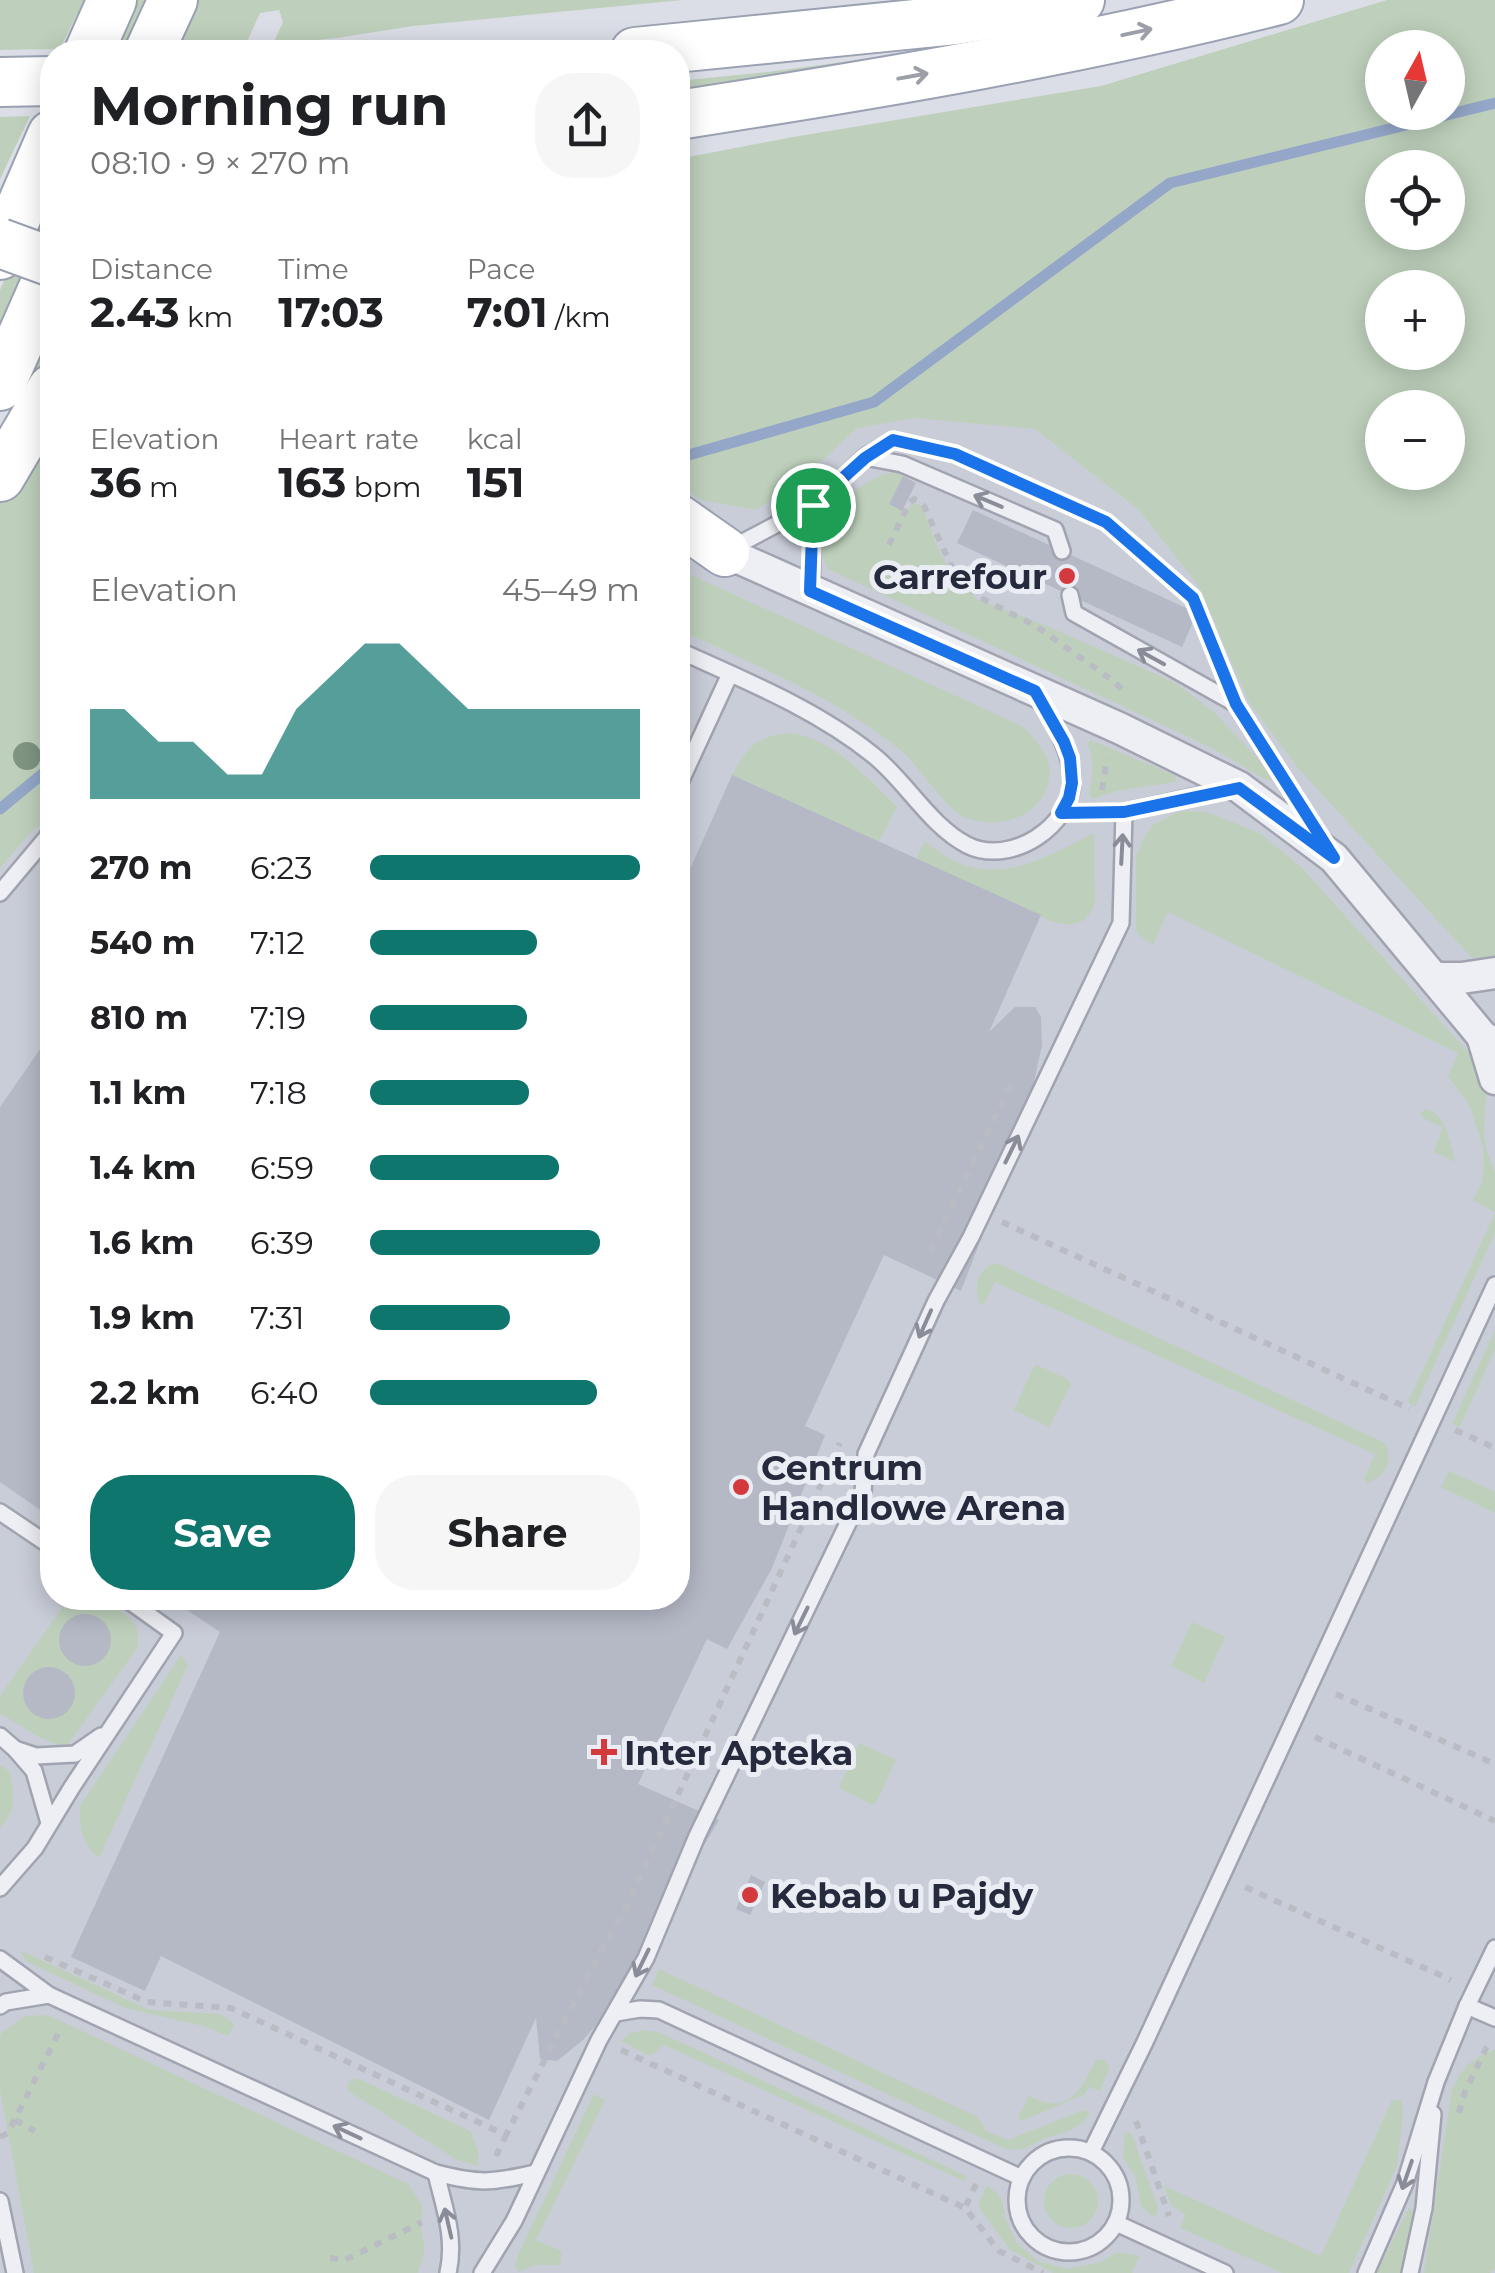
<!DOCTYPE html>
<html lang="en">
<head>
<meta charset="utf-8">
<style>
  body { margin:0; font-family:Montserrat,sans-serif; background:#f6f6f6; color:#202124; height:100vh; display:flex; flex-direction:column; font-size:38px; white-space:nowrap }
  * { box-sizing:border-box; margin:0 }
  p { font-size:32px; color:#757577 }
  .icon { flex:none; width:55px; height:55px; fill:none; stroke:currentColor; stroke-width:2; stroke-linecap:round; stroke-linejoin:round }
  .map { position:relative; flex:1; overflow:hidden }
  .sheet { position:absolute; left:40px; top:40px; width:650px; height:1570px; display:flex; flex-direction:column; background:#fff; border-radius:40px; box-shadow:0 5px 25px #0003 }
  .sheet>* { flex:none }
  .needle { width:65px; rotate:8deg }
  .fabs { position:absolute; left:1365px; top:30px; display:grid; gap:20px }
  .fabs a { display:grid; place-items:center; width:100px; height:100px; border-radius:50%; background:#fff; box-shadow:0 5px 25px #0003; font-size:50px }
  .pin { position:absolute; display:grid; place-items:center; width:85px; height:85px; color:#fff; margin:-42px; border:5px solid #fff; border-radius:50%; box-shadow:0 2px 10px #0007 }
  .round { display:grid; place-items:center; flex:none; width:105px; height:105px; border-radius:40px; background:#f6f6f6 }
  .summary { display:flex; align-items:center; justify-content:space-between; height:170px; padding:0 50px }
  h1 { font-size:55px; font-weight:700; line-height:75px }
  .metrics { display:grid; grid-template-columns:repeat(3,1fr); gap:15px; height:170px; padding:10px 50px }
  .metrics div { display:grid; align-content:center }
  .metrics b { font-size:42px; font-weight:700 }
  .metrics small { font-size:28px; font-weight:400 }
  .metrics p { font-size:28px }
  .chart { height:280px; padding:20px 50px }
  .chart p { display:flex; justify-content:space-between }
  .chart svg { width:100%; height:180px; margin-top:10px; fill:#0f766e; opacity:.7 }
  .primary-button { display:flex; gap:20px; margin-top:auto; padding:20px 50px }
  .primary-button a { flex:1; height:115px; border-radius:40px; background:#0f766e; color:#fff; font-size:40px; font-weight:700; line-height:115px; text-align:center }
  .primary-button a+a { background:#f6f6f6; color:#202124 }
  ul { padding:0 50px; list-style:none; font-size:32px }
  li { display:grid; grid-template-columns:160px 120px 1fr; align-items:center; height:75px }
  li i { height:25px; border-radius:12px; background:#0f766e }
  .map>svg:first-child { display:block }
  .built { fill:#c9cdd8 }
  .green { fill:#bed0bc; fill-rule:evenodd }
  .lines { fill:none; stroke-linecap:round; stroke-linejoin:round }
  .stream { stroke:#94a7c8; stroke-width:11 }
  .building { fill:#b5b9c6 }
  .service-casing { stroke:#a1a4b0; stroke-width:20 }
  .minor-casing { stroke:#a1a4b0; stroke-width:35 }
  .primary-casing { stroke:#9aa1b2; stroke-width:52 }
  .path { stroke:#babcc4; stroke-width:6; stroke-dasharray:8 8; stroke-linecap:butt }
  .service { stroke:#eeeff4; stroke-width:15 }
  .minor { stroke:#eeeff4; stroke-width:30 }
  .primary { stroke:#fff; stroke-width:48 }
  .primary-bridge-casing { stroke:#9aa1b2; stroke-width:52; stroke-linecap:butt }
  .primary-bridge { stroke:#fff; stroke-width:48 }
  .tree { fill:#7f9582 }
  .oneway { stroke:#9d9fa8 }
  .oneway2 { stroke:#8a8c98 }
  .route-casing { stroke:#fff; stroke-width:20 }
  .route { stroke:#1a73e8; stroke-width:12 }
  .poi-dot { fill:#d3393d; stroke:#eaedf4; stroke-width:4 }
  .labels { text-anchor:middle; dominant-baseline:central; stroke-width:10; stroke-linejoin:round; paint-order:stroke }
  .poi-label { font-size:35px; font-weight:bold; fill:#252a3d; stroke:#eaedf4; text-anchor:start }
</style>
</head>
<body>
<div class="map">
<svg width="1495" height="2273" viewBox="0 0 1495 2273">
  <rect width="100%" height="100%" fill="#dbdee6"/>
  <path class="built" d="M874,402l188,17 433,462v1392h-1495v-1464l52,-43v832h626v-1140z"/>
  <g class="green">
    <path d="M0,0h84l-24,49 -60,1z"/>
    <path d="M130,0h19l-24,52h-19z"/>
    <path d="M197,0h486l-270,26 -76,12 -64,6 10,-22 -4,-12 -19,3 -14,31 -69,2z"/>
    <path d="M1387,0h108v961l-24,-4 -173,-189 -49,-66 -51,-117 -59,-75 -104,-81 -119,-11 -59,10 -34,32 -66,50 -56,-10 -23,-16v-325l115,-22 308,-51zM1382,48h66v64h-66zM1382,168h66v64h-66zM1382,288h66v64h-66zM1382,408h66v64h-66z"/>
    <path d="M934,50l-256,52v-21l89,-9z"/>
    <path d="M30,116l-30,63v-62z"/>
    <path d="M52,172v44l-52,120v-46z"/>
    <path d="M52,321v37l-18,17 -5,-1z"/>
    <path d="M52,422v393l-22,18 -30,35v-369z"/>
    <path d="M896,472l7,4 -14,28 17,9 7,-11 9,4 16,42 16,30 24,22 62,23 136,60 40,31 50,53 6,13h-6l-54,-32 -384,-179c-26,-38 32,-94 68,-97z"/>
    <path d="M678,569l346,158c13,16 29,30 25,52 -6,39 -52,52 -85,38 -18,-8 -42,-46 -58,-62 -7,-7 -16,-13 -24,-19 -61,-46 -135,-74 -204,-107z"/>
    <path d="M792,733c44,8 74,44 105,74l-18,35 -147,-67c17,-30 24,-39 60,-42z"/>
    <path d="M1091,740l85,36 -1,6 -59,9 -23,8 -4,-5c3,-18 7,-33 -2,-50z"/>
    <path d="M1179,811l29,1 53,22 41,34 168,186 12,25 4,15 -2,38 2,17 9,23v40l-22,-12 9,-18 2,-20 -1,-15 -14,-43 -21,-27 10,-24 -290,-141 -15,33 -14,-10 -3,-5v-73l8,-20 9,-12z"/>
    <path d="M1094,833l1,68c-6,24 -23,27 -44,20l-135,-62 9,-18c60,52 109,23 169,-8z"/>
    <path d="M1424,1109c23,3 25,34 32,53l-22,-10 9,-25 -21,-9 -1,-4z"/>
    <path d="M1495,1213v20l-5,11 -75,163 -7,-5z"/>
    <path d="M993,1264h6l386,179c9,18 1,32 -17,40l-4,-4 11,-25 -380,-172 -12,23 -4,-2c-4,-16 -3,-32 14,-39z"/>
    <path d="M1495,1330v19l-35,78 -8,-3z"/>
    <path d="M1037,1365l30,14 4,5 -22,43 -35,-17 19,-42z"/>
    <path d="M1449,1471l46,21v21l-54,-26z"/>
    <path d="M69,1598h32l28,19 8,11 1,19 -69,96 -9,3 -23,-10 -37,-23v-17z"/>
    <path d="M1192,1622l33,15 -21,46 -33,-17z"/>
    <path d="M181,1655l7,10 -89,193c-17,-14 -20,-31 -19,-52z"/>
    <path d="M859,1743l37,17 -20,43 -4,2 -33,-17z"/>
    <path d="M0,1765l10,7c4,21 8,39 -10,55z"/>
    <path d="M20,1950l130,60 70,4 10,6 4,5 -6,11 -25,-10 -78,-18 -99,-47z"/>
    <path d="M659,1969l319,148 8,14 22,9 75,-30 7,3c-11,19 -25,18 -44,25 -18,7 -19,14 -40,11l-354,-164z"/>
    <path d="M48,2015l360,169 14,21 -1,24 4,19 -7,25h-384l-34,-183v-53l1,-4 24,-17z"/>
    <path d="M645,2030l13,2 44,20 264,124 -2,5 -300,-136 -14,11 -29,-15 9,-8z"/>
    <path d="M1495,2050v219l-5,4h-66l28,-183c9,-22 21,-33 43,-40z"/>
    <path d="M1099,2059l6,1 5,8 -10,23 -11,-4 -4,7 -63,27 -4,-3 11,-22c37,19 52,-3 66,-35z"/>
    <path d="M357,2078l113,53 8,19v16l-21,-6 -110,-70 1,-8z"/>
    <path d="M594,2094l11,6 -69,140 26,11 -2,14h-24l-18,7 -3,-7 3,-10z"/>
    <path d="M1392,2100h10l1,13 -6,53 -48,107h-67l-102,-45 6,-13 -15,-10 -7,-19 157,70z"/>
    <path d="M1125,2131l7,4 26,73 -3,10 -14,-12 -6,-30 -12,-19z"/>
    <circle cx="1071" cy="2201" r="27"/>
    <path d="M986,2185l12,9 4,7 4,19 10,22 22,19 29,8 34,-7 16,-10 23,4 -8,17h-79l-43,-23 -32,-44z"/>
    <path d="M1409,2208l5,4v13l-13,48h-25z"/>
  </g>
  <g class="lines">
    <g class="stream">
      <path d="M678,458l196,-56 296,-219 325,-80"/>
      <path d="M0,809l52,-43"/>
    </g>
  </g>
  <g class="building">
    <path d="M903,476l13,7 -14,28 -13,-7z"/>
    <path d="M973,510l224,103 -15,34 -225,-104z"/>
    <path d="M732,775l309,140 -52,117 26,-25h20l6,10 1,28 -12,55 -44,126 -25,65 -77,-36 -79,171 20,9 -53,133 -45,81 -20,-10 -69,145 81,36 -123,205 -13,15 -26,21 -17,-2 -4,-41 -47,102 -328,-164 -16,35 -74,-34 149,-325 -51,-34h509v-702z"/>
    <path d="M52,1032v486l-52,-36v-375z"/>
    <circle cx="85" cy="1640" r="26"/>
    <circle cx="49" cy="1693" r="26"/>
    <path d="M751,1875l14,7 -15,33 -14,-6z"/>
  </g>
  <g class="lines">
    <defs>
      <g id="service">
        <path d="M865,457l28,-17 62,14 151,68 87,76 43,106 85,134"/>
        <path d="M728,550l85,-45 52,-48 37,7 153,66 7,21"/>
        <path d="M811,591l2,-86"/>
        <path d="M1070,595l4,18 162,91"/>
        <path d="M678,650c66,30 138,59 195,105 32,25 57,71 94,90 43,22 107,-19 105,-67 -2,-32 -20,-57 -35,-84"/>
        <path d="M678,787l52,-113"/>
        <path d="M1061,813l63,-1 110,-24"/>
        <path d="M0,893l52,-62"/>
        <path d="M0,1512l52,35"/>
        <path d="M0,1736l15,13 19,22 15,52"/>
        <path d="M15,1749l21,7 39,-2 26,-18"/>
        <path d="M0,1888l35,-40 37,-61 102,-154 -49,-35"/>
        <path d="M0,1959l49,36"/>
        <path d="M0,2006l6,-4 43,-7 387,178c43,11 56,10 99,0"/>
        <path d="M1467,2006l28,12"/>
        <path d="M616,2013l24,-4 19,1 363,168"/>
        <circle cx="1069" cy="2200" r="52"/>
        <path d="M1091,2152l53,-108 351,-759"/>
        <path d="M436,2173c8,35 20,64 12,100"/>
        <path d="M0,2201l15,72"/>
        <path d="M1116,2223l109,50"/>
        <path d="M482,2273l32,-52 85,-181 47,-82 51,-122 166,-344 3,-38 70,-153 35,-64 150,-314 3,-111"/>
        <path d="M1366,2273l39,-90 31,-101 31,-76 28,-58"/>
        <path d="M1410,2273l14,-65 9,-94"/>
      </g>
      <g id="minor">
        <path d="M725,552l394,176 120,59 95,71 148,178 13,8"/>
        <path d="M1434,978h28l33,-5"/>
        <path d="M1482,1036l13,43"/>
      </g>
      <g id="primary">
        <path d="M89,52l23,-52"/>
        <path d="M149,52l24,-52"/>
        <path d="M635,52l320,-32 125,-20"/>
        <path d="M0,82l52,-1"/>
        <path d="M678,115c201,-31 403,-65 601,-115"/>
        <path d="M0,255l52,-120"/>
        <path d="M0,386l52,-118"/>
        <path d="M0,477l52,-88"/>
        <path d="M678,519l47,33"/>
      </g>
    </defs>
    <use href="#service" class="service-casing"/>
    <use href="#minor" class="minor-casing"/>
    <use href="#primary" class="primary-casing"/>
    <g class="path">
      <path d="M889,545l20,-42 5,-4 6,2 4,5 31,68 24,23 57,29 76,54 13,12"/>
      <path d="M1102,790l5,-32"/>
      <path d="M1002,1222l408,187"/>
      <path d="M930,1251l84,-173"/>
      <path d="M1455,1430l40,18"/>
      <path d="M1336,1694l159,70"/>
      <path d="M1315,1737l180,84"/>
      <path d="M1245,1887l206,93"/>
      <path d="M45,1957l102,45 84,6 275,127 100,-194 18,-29 216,-469"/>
      <path d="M621,2050l344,158"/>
      <path d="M1459,2113l6,-21 24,-50"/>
      <path d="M15,2120l20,11"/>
      <path d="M1136,2121l33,95"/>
      <path d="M0,2137l8,-4 53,-105"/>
      <path d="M496,2156l10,-21"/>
      <path d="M976,2184l-11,24 34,43 44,22"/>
      <path d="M330,2258l15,2 77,-38"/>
    </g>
    <use href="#service" class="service"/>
    <use href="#minor" class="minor"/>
    <use href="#primary" class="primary"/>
    <defs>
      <path id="primary-bridge" d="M0,243l52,19"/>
    </defs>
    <use href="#primary-bridge" class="primary-bridge-casing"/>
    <use href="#primary-bridge" class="primary-bridge"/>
  </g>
  <circle class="tree" cx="27" cy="756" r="14"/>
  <defs><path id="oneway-shaft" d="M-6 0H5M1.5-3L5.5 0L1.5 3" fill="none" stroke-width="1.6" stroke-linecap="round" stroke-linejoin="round" transform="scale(2.5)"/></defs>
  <g class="oneway">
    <use href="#oneway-shaft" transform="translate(1137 32) rotate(-12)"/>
    <use href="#oneway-shaft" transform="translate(913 76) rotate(-10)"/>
  </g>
  <g class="oneway2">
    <use href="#oneway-shaft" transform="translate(988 501) rotate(-157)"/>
    <use href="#oneway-shaft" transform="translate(1151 657) rotate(-151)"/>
    <use href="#oneway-shaft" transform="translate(1122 849) rotate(-87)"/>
    <use href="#oneway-shaft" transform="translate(1012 1149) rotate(-64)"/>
    <use href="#oneway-shaft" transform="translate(925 1324) rotate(114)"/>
    <use href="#oneway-shaft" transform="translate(801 1621) rotate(116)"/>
    <use href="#oneway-shaft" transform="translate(642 1963) rotate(116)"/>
    <use href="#oneway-shaft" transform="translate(347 2132) rotate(-155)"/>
    <use href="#oneway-shaft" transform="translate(1407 2175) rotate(109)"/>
    <use href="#oneway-shaft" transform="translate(448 2223) rotate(-103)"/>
  </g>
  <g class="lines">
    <defs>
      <path id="route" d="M893,440l62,14 151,68 87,76 43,106 98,154 -95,-70 -115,24 -63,1 8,-15 3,-15 -2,-25 -6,-16 -29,-51 -225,-100 3,-86 52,-47z"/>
    </defs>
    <use href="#route" class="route-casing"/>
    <use href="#route" class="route"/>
  </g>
  <g class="poi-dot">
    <circle cx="1067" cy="576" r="10"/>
    <circle cx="741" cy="1487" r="10"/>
    <path d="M599 1737h10v10h10v10h-10v10h-10v-10h-10v-10h10z"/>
    <circle cx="750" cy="1895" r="10"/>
  </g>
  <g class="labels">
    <g class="poi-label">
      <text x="1047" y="576" text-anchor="end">Carrefour</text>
      <text x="761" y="1467">Centrum<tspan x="761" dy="40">Handlowe Arena</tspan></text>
      <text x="624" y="1752">Inter Apteka</text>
      <text x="770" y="1895">Kebab u Pajdy</text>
    </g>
  </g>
</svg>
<div class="fabs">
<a><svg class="needle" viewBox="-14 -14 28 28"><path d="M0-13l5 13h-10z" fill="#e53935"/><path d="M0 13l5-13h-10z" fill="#757577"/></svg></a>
<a><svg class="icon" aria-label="locate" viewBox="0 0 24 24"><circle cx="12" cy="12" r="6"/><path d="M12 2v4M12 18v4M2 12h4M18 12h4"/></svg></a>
<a>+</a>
<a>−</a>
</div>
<div class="pin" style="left:813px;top:505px;background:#1e9e55"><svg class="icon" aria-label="arrive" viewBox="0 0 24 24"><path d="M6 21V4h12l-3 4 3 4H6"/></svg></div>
<section class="sheet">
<div class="summary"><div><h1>Morning run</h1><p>08:10 · 9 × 270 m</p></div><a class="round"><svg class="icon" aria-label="share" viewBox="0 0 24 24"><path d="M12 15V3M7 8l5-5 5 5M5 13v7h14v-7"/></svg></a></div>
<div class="metrics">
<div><p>Distance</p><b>2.43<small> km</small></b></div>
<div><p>Time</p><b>17:03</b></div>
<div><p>Pace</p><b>7:01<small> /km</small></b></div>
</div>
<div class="metrics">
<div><p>Elevation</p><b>36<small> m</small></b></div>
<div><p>Heart rate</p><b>163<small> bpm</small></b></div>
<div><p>kcal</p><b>151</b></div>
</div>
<div class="chart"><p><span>Elevation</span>45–49 m</p>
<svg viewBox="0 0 160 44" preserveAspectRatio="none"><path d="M0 44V22L10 22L20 30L30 30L40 38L50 38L60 22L70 14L80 6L90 6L100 14L110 22L120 22L130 22L140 22L150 22L160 22V44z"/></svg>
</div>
<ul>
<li><b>270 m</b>6:23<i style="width:100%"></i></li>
<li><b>540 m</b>7:12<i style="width:62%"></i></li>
<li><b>810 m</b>7:19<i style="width:58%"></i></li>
<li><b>1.1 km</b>7:18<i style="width:59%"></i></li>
<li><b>1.4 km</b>6:59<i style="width:70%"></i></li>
<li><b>1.6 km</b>6:39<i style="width:85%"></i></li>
<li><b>1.9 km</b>7:31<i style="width:52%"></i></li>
<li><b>2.2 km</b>6:40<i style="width:84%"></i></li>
</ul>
<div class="primary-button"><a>Save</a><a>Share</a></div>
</section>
</div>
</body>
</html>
